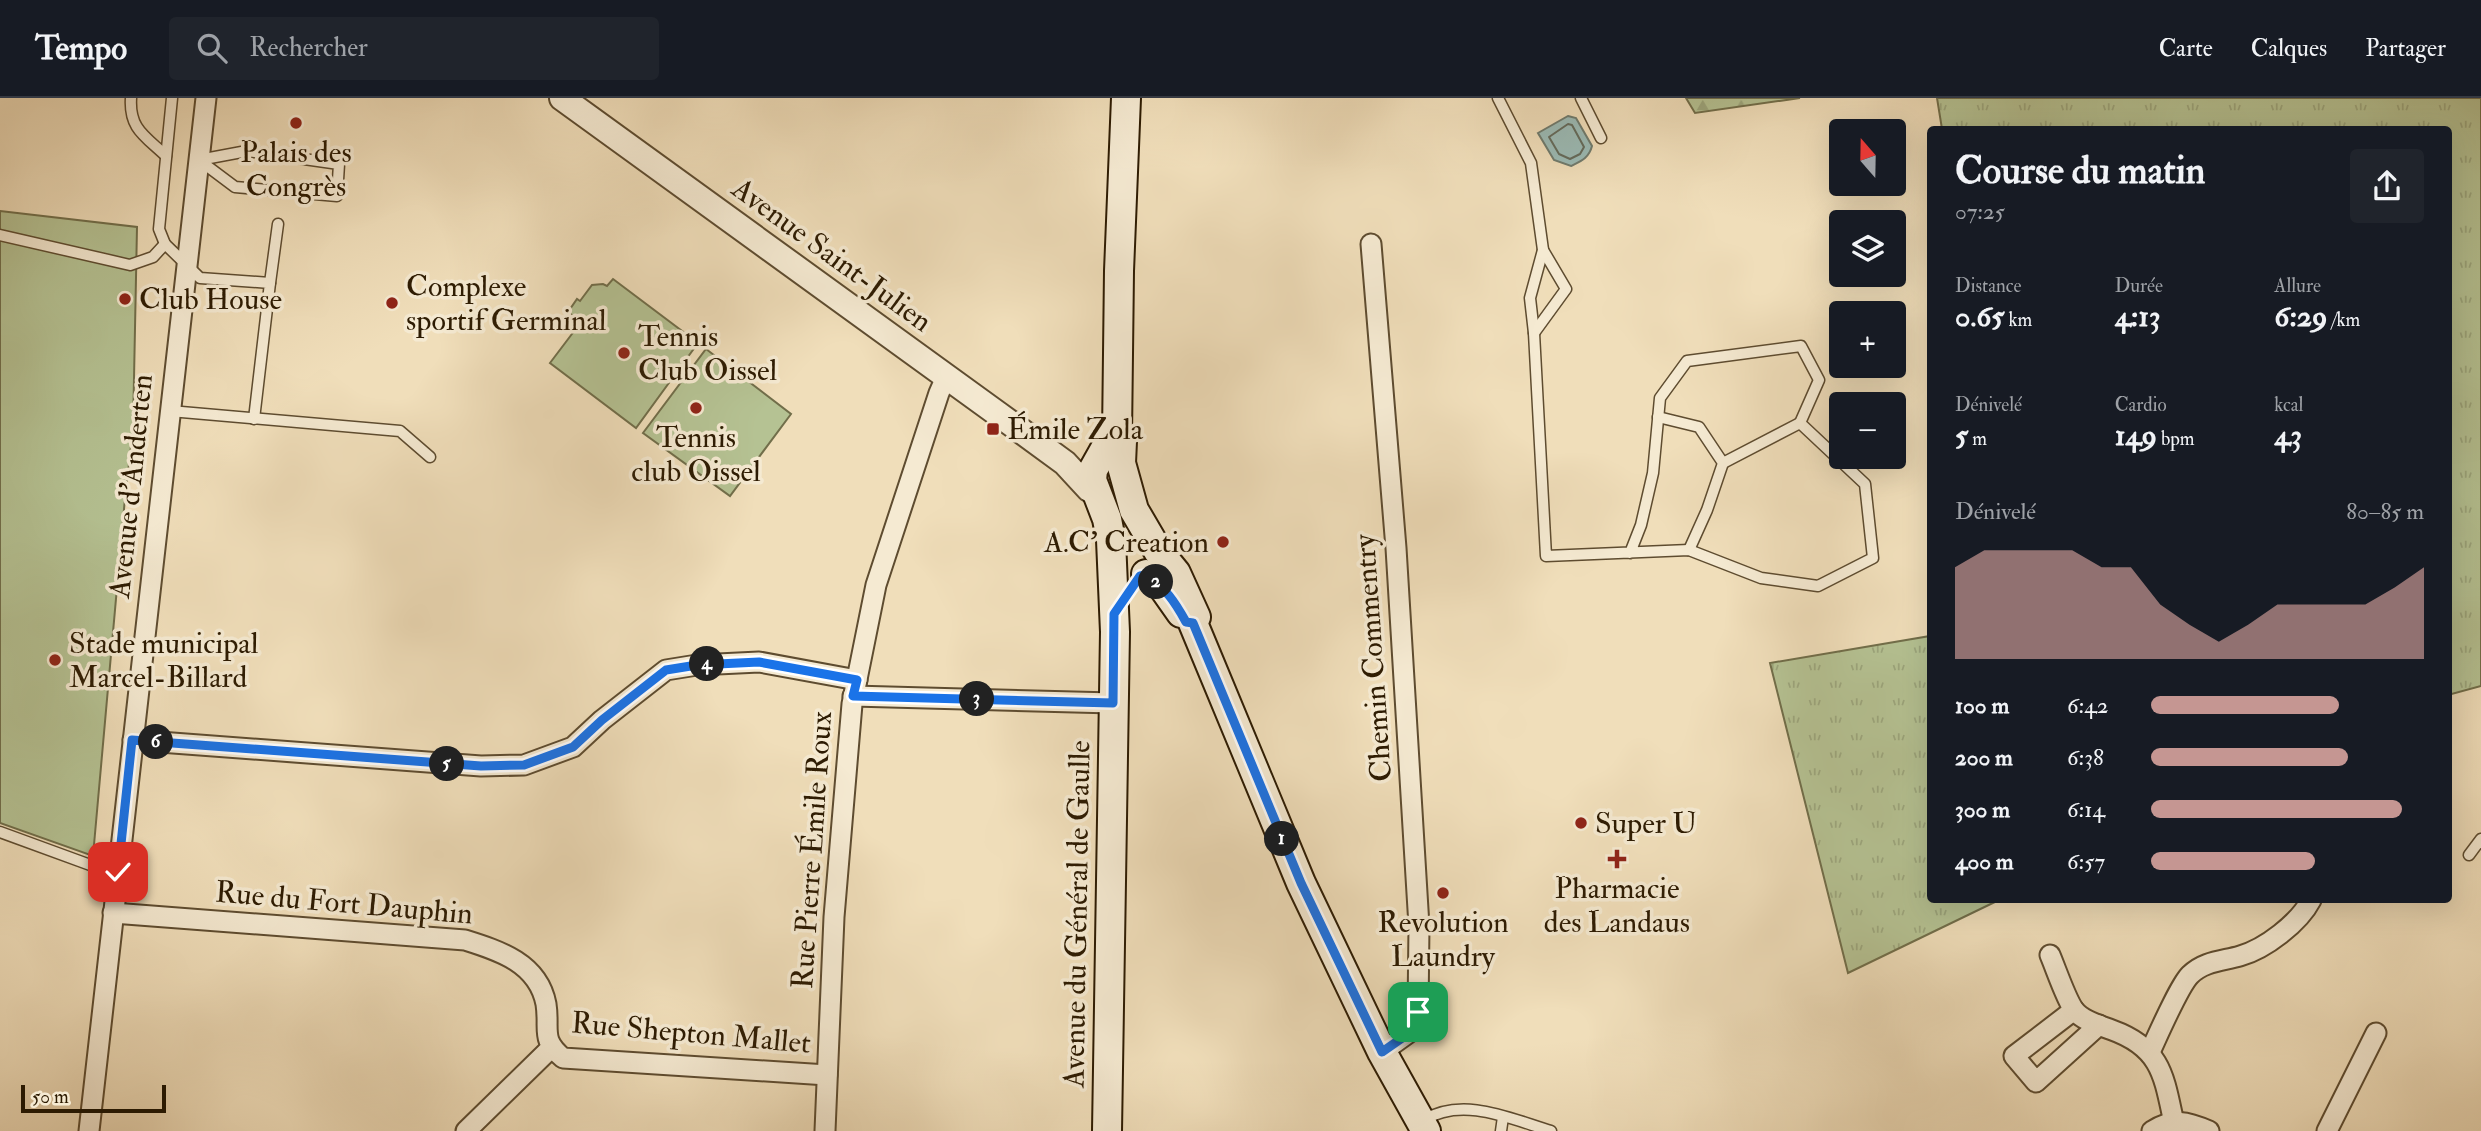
<!DOCTYPE html>
<html lang="fr">
<head>
<meta charset="utf-8">
<style>
  body { margin:0; font-family:"IM FELL Double Pica",serif; background:#20242c; color:#f1f3f6; height:100vh; display:flex; flex-direction:column; font-size:26px; white-space:nowrap }
  * { box-sizing:border-box; margin:0 }
  p { font-size:23px; color:#9ea1a6 }
  .icon { flex:none; width:38px; height:38px; fill:none; stroke:currentColor; stroke-width:2; stroke-linecap:round; stroke-linejoin:round }
  .map { position:relative; flex:1; overflow:hidden }
  .side { position:absolute; left:1927px; top:28px; width:525px; height:777px; display:flex; flex-direction:column; background:#171b24; border-radius:7px; box-shadow:0 7px 28px #0002 }
  .side>* { flex:none }
  .needle { width:46px; rotate:340deg }
  .buttons { position:absolute; left:1829px; top:21px; display:grid; gap:14px }
  .buttons a { display:grid; place-items:center; width:77px; height:77px; border-radius:7px; background:#171b24; box-shadow:0 7px 28px #0002; font-size:35px }
  .scale { position:absolute; left:21px; bottom:18px; width:145px; box-sizing:border-box; padding-left:7px; border:4px solid #2d1b02; border-top:0; font-size:19px; line-height:24px; white-space:nowrap; color:#2d1b02; -webkit-text-stroke:5px #f5ead2; paint-order:stroke }
  .pin { position:absolute; display:grid; place-items:center; width:60px; height:60px; color:#fff; margin:-30px; border-radius:14px; box-shadow:0 4px 10px #0006 }
  .km { position:absolute; width:35px; height:35px; margin:-18px; border-radius:50%; background:#222; color:#fff; font-size:19px; line-height:35px; text-align:center }
  .round { display:grid; place-items:center; flex:none; width:74px; height:74px; border-radius:7px; background:#20242c }
  .headline { display:flex; align-items:center; justify-content:space-between; height:119px; padding:0 28px }
  h1 { font-size:38px; font-weight:700; line-height:52px }
  .stats { display:grid; grid-template-columns:repeat(3,1fr); gap:10px; height:119px; padding:7px 28px }
  .stats div { display:grid; align-content:center }
  .stats b { font-size:30px; font-weight:700 }
  .stats small { font-size:19px; font-weight:400 }
  .stats p { font-size:19px }
  .chart { height:196px; padding:14px 28px }
  .chart p { display:flex; justify-content:space-between }
  .chart svg { width:100%; height:126px; margin-top:7px; fill:#c59692; opacity:.7 }
  ul { padding:0 28px; list-style:none; font-size:23px }
  li { display:grid; grid-template-columns:112px 84px 1fr; align-items:center; height:52px }
  li i { height:18px; border-radius:9px; background:#c59692 }
  header { display:flex; align-items:center; gap:42px; box-sizing:border-box; height:98px; padding:0 35px; background:#171b24; border-bottom:2px solid #363941 }
  header strong { font-size:33px }
  nav { display:flex; gap:38px; margin-inline-start:auto; font-size:24px }
  .search { width:490px; height:63px; background:#20242c; display:flex; align-items:center; gap:18px; box-sizing:border-box; padding:0 24px; border-radius:7px; color:#9ea1a6; font-size:26px }
  .map>svg:first-child { display:block }
  .grass { fill:url(#grass-tufts); stroke:#716e4a; stroke-width:2 }
  .forest { fill:url(#forest-firs); stroke:#716e4a; stroke-width:2 }
  .pitch { fill:#b5c293; stroke:#716e4a; stroke-width:2 }
  .water { fill:#9bbbb6; stroke:#6f7b6e; stroke-width:2 }
  .lines { fill:none; stroke-linecap:round; stroke-linejoin:round }
  .shore { stroke:#646b5c; stroke-width:2 }
  .service-casing { stroke:#5e4c30; stroke-width:13 }
  .minor-casing { stroke:#5e4c30; stroke-width:23 }
  .tertiary-casing { stroke:#5e4c30; stroke-width:28 }
  .secondary-casing { stroke:#2d1b02; stroke-width:32 }
  .service { stroke:#f5ead2; stroke-width:10 }
  .minor { stroke:#f5ead2; stroke-width:19 }
  .tertiary { stroke:#f5ead2; stroke-width:24 }
  .secondary { stroke:#f5ead2; stroke-width:28 }
  .route-casing { stroke:#fff; stroke-width:14 }
  .route { stroke:#1a73e8; stroke-width:9 }
  .poi-dot { fill:#8f2418; stroke:#f5ead2; stroke-width:2.5 }
  .labels { text-anchor:middle; dominant-baseline:central; stroke-width:7; stroke-linejoin:round; paint-order:stroke }
  .poi-label { font-size:30px; fill:#2d1b02; stroke:#f5ead2; text-anchor:start }
  .street-label { font-size:30px; fill:#2d1b02; stroke:#f5ead2 }
</style>
</head>
<body>
<header>
<strong>Tempo</strong>
<div class="search"><svg class="icon" aria-label="search" viewBox="0 0 24 24"><circle cx="10" cy="10" r="6"/><path d="M15 15l6 6"/></svg>Rechercher</div>
<nav><a>Carte</a><a>Calques</a><a>Partager</a></nav>
</header>
<div class="map">
<svg width="2481" height="1033" viewBox="0 0 2481 1033">
  <defs>
    <pattern id="grass-tufts" width="24" height="20" patternUnits="userSpaceOnUse" patternTransform="scale(1.75)"><rect width="24" height="20" fill="#b5c293"/><path d="M3 7l-1-3M5 7V3M7 7l1-3M15 17l-1-3M17 17v-4M19 17l1-3" fill="none" stroke="#9ca67d"/></pattern>
    <pattern id="forest-firs" width="22" height="20" patternUnits="userSpaceOnUse" patternTransform="scale(1.75)"><rect width="22" height="20" fill="#b5c293"/><path d="M5 1l3.5 6h-7zM16 11l3.5 6h-7z" fill="#9ca67d"/></pattern>
  </defs>
  <rect width="100%" height="100%" fill="#f0deba"/>
  <filter id="stains"><feTurbulence type="fractalNoise" baseFrequency=".00286" numOctaves="4"/><feColorMatrix values="0 0 0 0 .2 0 0 0 0 .09 0 0 0 0 .02 0 0 0 .5 -.17"/></filter>
  <radialGradient id="worn" r=".72"><stop offset=".6" stop-color="#630" stop-opacity="0"/><stop offset="1" stop-color="#630" stop-opacity=".3"/></radialGradient>
  <g class="grass">
    <path d="M1937,0h544v588l-33,9v-565l-506,-1z"/>
    <path d="M1930,538v264h69l-151,73 -78,-310z"/>
  </g>
  <path class="forest" d="M1686,0h114l-105,15z"/>
  <g class="pitch">
    <path d="M0,113l137,16 -4,202 -8,69 -32,358 -93,-33z"/>
    <path d="M613,181l85,64 -62,85 -86,-65 31,-41 -13,-10 9,-13 3,2 12,-16 11,-1 4,2z"/>
    <path d="M706,251l85,65 -61,82 -87,-63z"/>
  </g>
  <path class="water" d="M1568,18l8,2 16,28c-3,12 -11,15 -21,20l-17,-6 -16,-27z"/>
  <g class="lines">
    <path class="shore" d="M1568,26l4,1 12,22 -4,7 -10,5 -11,-5 -10,-17z"/>
    <defs>
      <g id="service">
        <path d="M131,0c-2,31 14,38 35,58"/>
        <path d="M172,0l-13,131 6,15 35,34 70,5 -16,136"/>
        <path d="M1498,0l33,65 12,87 -13,48 4,35 12,223 143,-6 72,28 57,8 55,-28 -8,-74 -65,-61 19,-43 -18,-34 -114,15 -27,37 -7,75 -12,52 -11,28"/>
        <path d="M1581,0l20,40"/>
        <path d="M247,53l92,13 -2,32 -102,-9 -36,-27z"/>
        <path d="M0,137l130,30 23,-8 12,-13"/>
        <path d="M270,185l8,-59"/>
        <path d="M1534,235l32,-44 -23,-39"/>
        <path d="M170,313l230,20 30,26"/>
        <path d="M1658,319l41,10 24,36 -16,47 -18,40"/>
        <path d="M1723,365l77,-40"/>
        <path d="M0,734l93,34 25,6"/>
        <path d="M2469,757l12,-16"/>
        <path d="M1424,1022c39,-24 87,-1 127,11"/>
        <path d="M1501,1033l2,-14"/>
      </g>
      <g id="minor">
        <path d="M1371,146l25,304 23,378 -1,86 -4,17 -32,23"/>
        <path d="M853,598l260,7"/>
        <path d="M133,642l348,26 43,-1 49,-18 29,-27 64,-50 31,-5 62,-3 98,18"/>
        <path d="M113,815l352,27c35,11 73,23 81,64 4,26 -6,35 17,54l264,17"/>
        <path d="M2050,857c6,14 16,44 24,55 9,11 25,15 38,20 50,18 52,47 62,93"/>
        <path d="M2074,912l-60,46 22,26 63,-57"/>
        <path d="M2150,954c8,-17 29,-66 40,-77 14,-14 33,-14 50,-19 25,-7 59,-33 71,-56"/>
        <path d="M89,1033l117,-1033"/>
        <path d="M466,1033l85,-83"/>
        <path d="M825,1033l9,-214 18,-213 24,-119 63,-192 7,-16"/>
        <path d="M2152,1033c21,-13 35,-10 57,0"/>
        <path d="M2327,1033l49,-98"/>
      </g>
      <path id="tertiary" d="M562,0l436,316 67,49 24,26 6,3"/>
      <g id="secondary">
        <path d="M1126,0l-7,173 -2,165 5,5 -1,22 13,47 24,41 18,22 20,44 -3,6 108,260 81,169 44,79"/>
        <path d="M1146,476l16,12 19,27"/>
        <path d="M1107,1033l8,-499 -4,-92 -4,-21 -15,-39 1,-10 18,-32 6,-2"/>
      </g>
    </defs>
    <use href="#service" class="service-casing"/>
    <use href="#minor" class="minor-casing"/>
    <use href="#tertiary" class="tertiary-casing"/>
    <use href="#secondary" class="secondary-casing"/>
    <use href="#service" class="service"/>
    <use href="#minor" class="minor"/>
    <use href="#tertiary" class="tertiary"/>
    <use href="#secondary" class="secondary"/>
  </g>
  <g class="lines">
    <defs>
      <path id="route" d="M118,774l14,-132 349,26 43,-1 49,-18 29,-27 64,-50 31,-5 62,-3 98,18 -4,16 260,7 1,-89 26,-38 6,-1c19,12 29,27 40,47l7,1 108,260 81,169 33,-23 3,-17"/>
    </defs>
    <use href="#route" class="route-casing"/>
    <use href="#route" class="route"/>
  </g>
  <g class="poi-dot">
    <circle cx="296" cy="25" r="7"/>
    <circle cx="125" cy="201" r="7"/>
    <circle cx="392" cy="205" r="7"/>
    <circle cx="624" cy="255" r="7"/>
    <circle cx="696" cy="310" r="7"/>
    <rect x="986" y="324" width="14" height="14" rx="3.5"/>
    <circle cx="1223" cy="444" r="7"/>
    <circle cx="55" cy="562" r="7"/>
    <circle cx="1581" cy="725" r="7"/>
    <path d="M1613.5 750.5h7v7h7v7h-7v7h-7v-7h-7v-7h7z"/>
    <circle cx="1443" cy="795" r="7"/>
  </g>
  <g class="labels">
    <g class="poi-label">
      <text x="296" y="54" text-anchor="middle">Palais des<tspan x="296" dy="34">Congrès</tspan></text>
      <text x="406" y="188">Complexe<tspan x="406" dy="34">sportif Germinal</tspan></text>
      <text x="139" y="201">Club House</text>
      <text x="638" y="238">Tennis<tspan x="638" dy="34">Club Oissel</tspan></text>
      <text x="1007" y="331">Émile Zola</text>
      <text x="696" y="339" text-anchor="middle">Tennis<tspan x="696" dy="34">club Oissel</tspan></text>
      <text x="1209" y="444" text-anchor="end">A.C' Creation</text>
      <text x="69" y="545">Stade municipal<tspan x="69" dy="34">Marcel-Billard</tspan></text>
      <text x="1595" y="725">Super U</text>
      <text x="1617" y="790" text-anchor="middle">Pharmacie<tspan x="1617" dy="34">des Landaus</tspan></text>
      <text x="1443" y="824" text-anchor="middle">Revolution<tspan x="1443" dy="34">Laundry</tspan></text>
    </g>
    <g class="street-label">
      <text transform="translate(832 157) rotate(36)">Avenue Saint-Julien</text>
      <text transform="translate(131 388) rotate(-84)">Avenue d'Anderten</text>
      <text transform="translate(1373 560) rotate(-94)">Chemin Commentry</text>
      <text transform="translate(812 752) rotate(-86)">Rue Pierre Émile Roux</text>
      <text transform="translate(344 805) rotate(5)">Rue du Fort Dauphin</text>
      <text transform="translate(1077 816) rotate(-89)">Avenue du Général de Gaulle</text>
      <text transform="translate(691 935) rotate(5)">Rue Shepton Mallet</text>
    </g>
  </g>
  <rect width="100%" height="100%" filter="url(#stains)"/>
  <rect width="100%" height="100%" fill="url(#worn)"/>
</svg>
<div class="buttons">
<a><svg class="needle" viewBox="-14 -14 28 28"><path d="M0-13l5 13h-10z" fill="#e53935"/><path d="M0 13l5-13h-10z" fill="#9ea1a6"/></svg></a>
<a><svg class="icon" aria-label="layers" viewBox="0 0 24 24"><path d="M12 4l9 5-9 5-9-5zM3 14l9 5 9-5"/></svg></a>
<a>+</a>
<a>−</a>
</div>
<div class="scale">50 m</div>
<div class="pin" style="left:1418px;top:914px;background:#1e9e55"><svg class="icon" aria-label="arrive" viewBox="0 0 24 24"><path d="M6 21V4h12l-3 4 3 4H6"/></svg></div>
<div class="pin" style="left:118px;top:774px;background:#d93025"><svg class="icon" aria-label="check" viewBox="0 0 24 24"><path d="M5 12l5 5 9-10"/></svg></div>
<b class="km" style="left:1282px;top:741px">1</b>
<b class="km" style="left:1156px;top:484px">2</b>
<b class="km" style="left:977px;top:601px">3</b>
<b class="km" style="left:707px;top:566px">4</b>
<b class="km" style="left:447px;top:666px">5</b>
<b class="km" style="left:156px;top:644px">6</b>
<section class="side">
<div class="headline"><div><h1>Course du matin</h1><p>07:25</p></div><a class="round"><svg class="icon" aria-label="share" viewBox="0 0 24 24"><path d="M12 15V3M7 8l5-5 5 5M5 13v7h14v-7"/></svg></a></div>
<div class="stats">
<div><p>Distance</p><b>0.65<small> km</small></b></div>
<div><p>Durée</p><b>4:13</b></div>
<div><p>Allure</p><b>6:29<small> /km</small></b></div>
</div>
<div class="stats">
<div><p>Dénivelé</p><b>5<small> m</small></b></div>
<div><p>Cardio</p><b>149<small> bpm</small></b></div>
<div><p>kcal</p><b>43</b></div>
</div>
<div class="chart"><p><span>Dénivelé</span>80–85 m</p>
<svg viewBox="0 0 160 44" preserveAspectRatio="none"><path d="M0 44V12L10 6L20 6L30 6L40 6L50 12L60 12L70 25L80 32L90 38L100 32L110 25L120 25L130 25L140 25L150 19L160 12V44z"/></svg>
</div>
<ul>
<li><b>100 m</b>6:42<i style="width:69%"></i></li>
<li><b>200 m</b>6:38<i style="width:72%"></i></li>
<li><b>300 m</b>6:14<i style="width:92%"></i></li>
<li><b>400 m</b>6:57<i style="width:60%"></i></li>
</ul>
</section>
</div>
</body>
</html>
